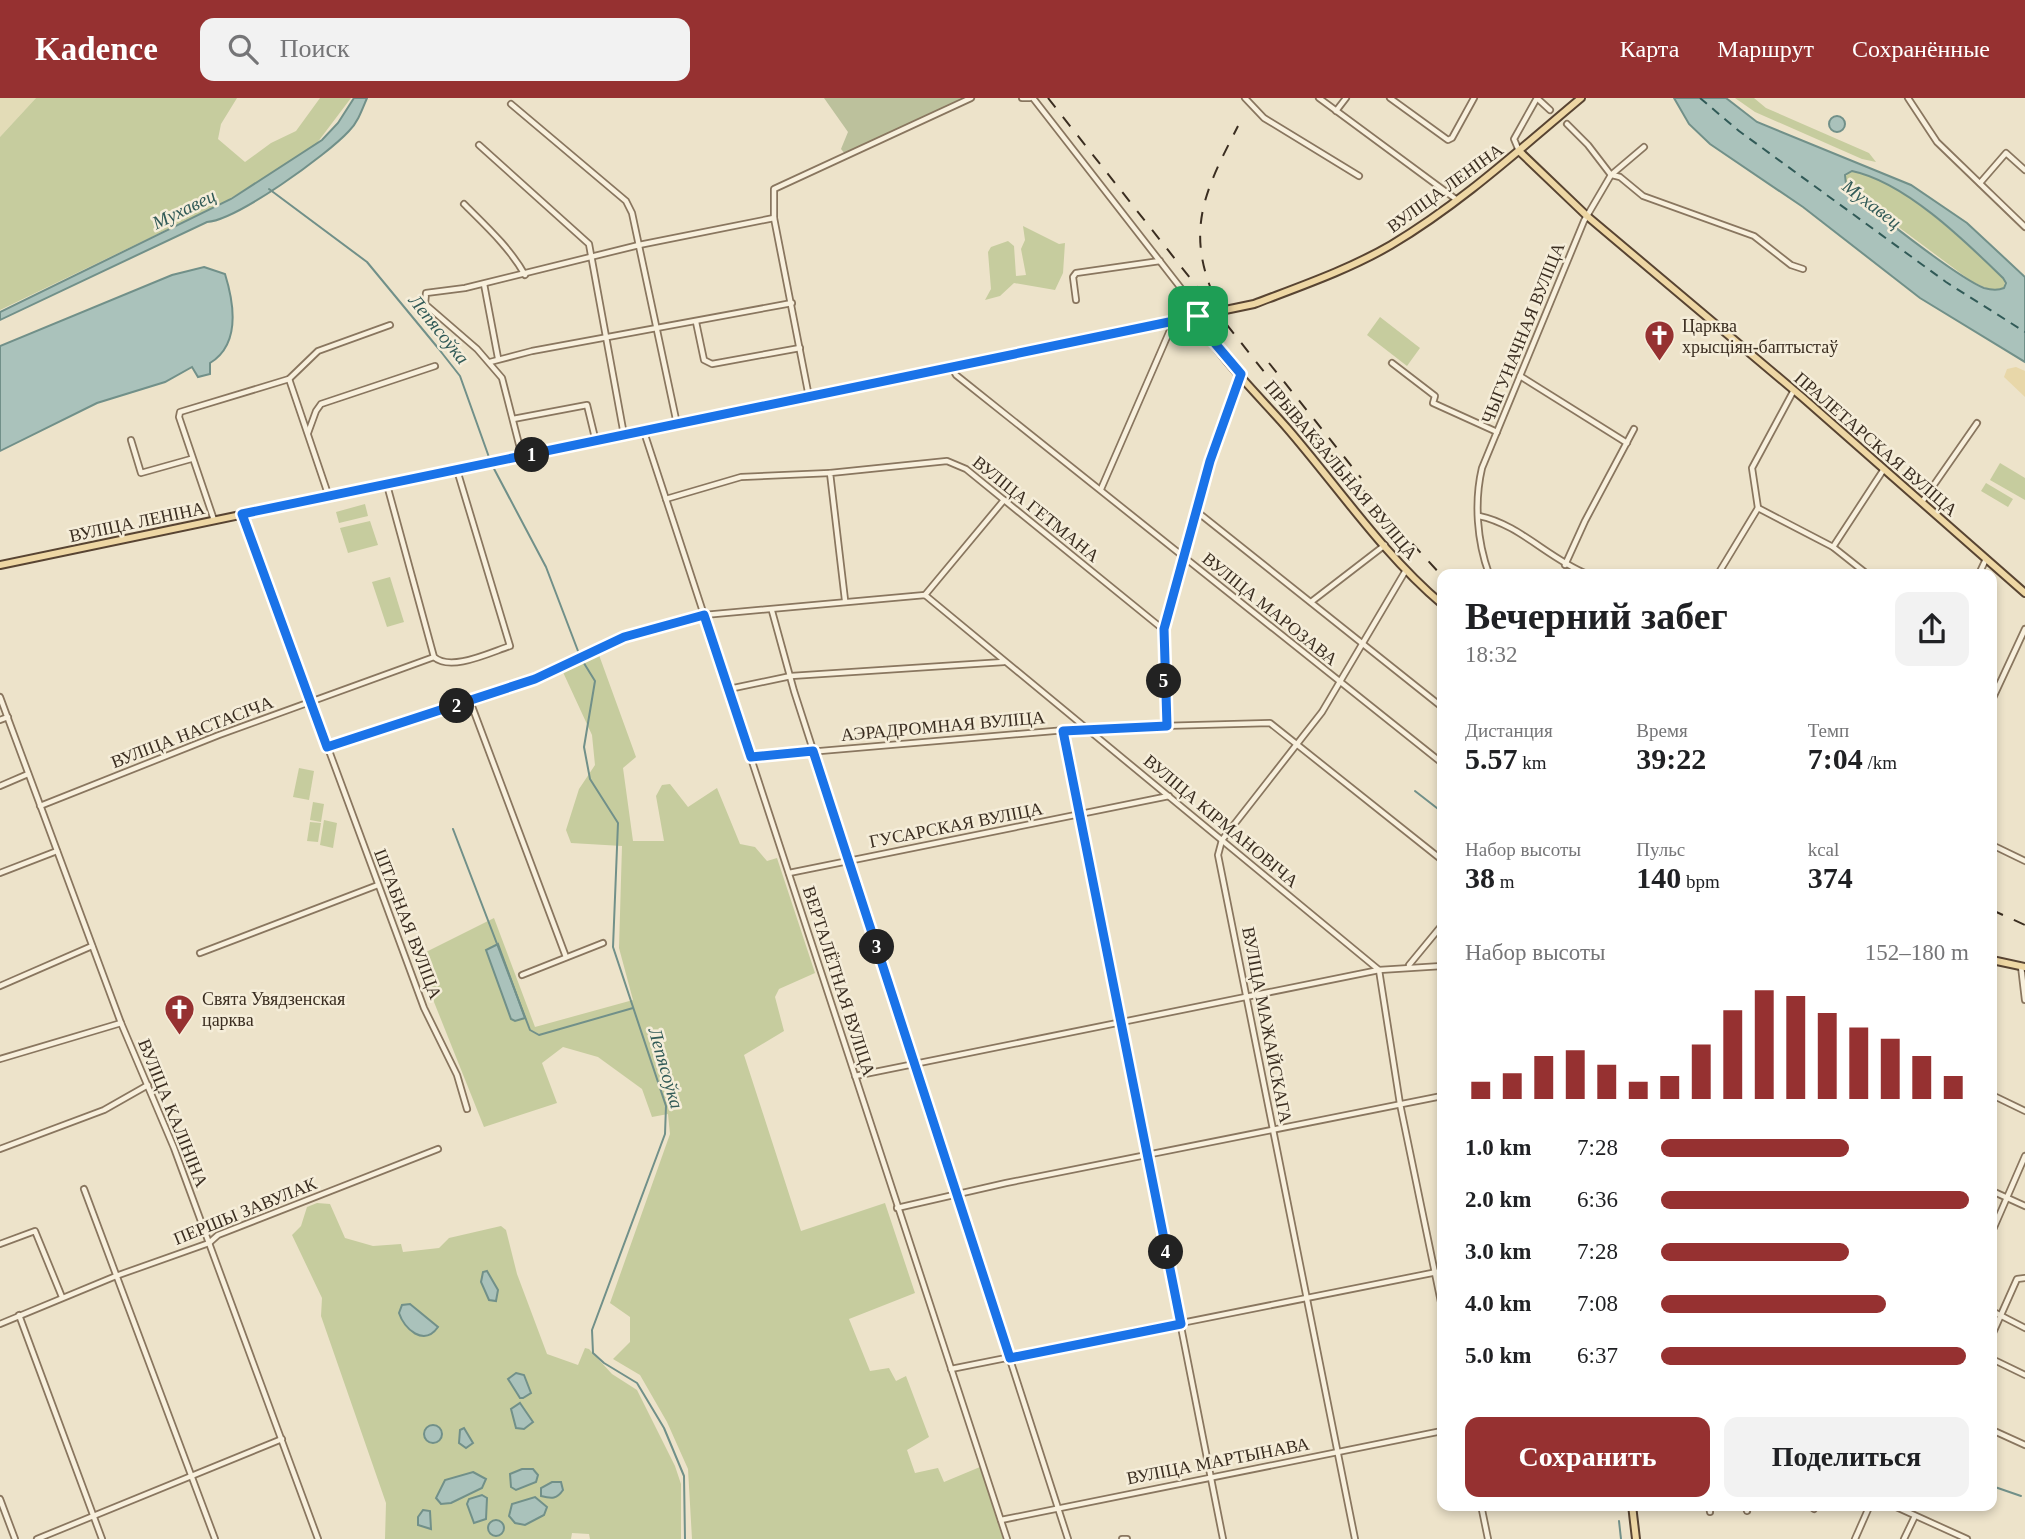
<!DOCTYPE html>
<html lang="ru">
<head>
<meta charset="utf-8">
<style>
  body { margin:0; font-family:"Times New Roman",serif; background:#f2f2f2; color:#202124; height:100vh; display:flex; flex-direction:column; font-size:26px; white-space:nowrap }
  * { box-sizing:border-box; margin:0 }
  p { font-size:23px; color:#757577 }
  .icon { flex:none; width:38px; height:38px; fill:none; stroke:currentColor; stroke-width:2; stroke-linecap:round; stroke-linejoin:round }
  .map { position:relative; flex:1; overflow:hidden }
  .panel { position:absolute; left:1437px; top:471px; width:560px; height:942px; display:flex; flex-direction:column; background:#fff; border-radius:14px; box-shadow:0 4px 10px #0003 }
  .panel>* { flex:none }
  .pin { position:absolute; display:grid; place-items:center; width:60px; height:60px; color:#fff; margin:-30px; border-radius:14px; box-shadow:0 4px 10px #0006 }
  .km { position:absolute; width:35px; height:35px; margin:-18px; border-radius:50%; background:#222; color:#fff; font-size:19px; line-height:35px; text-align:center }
  .round { display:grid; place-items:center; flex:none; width:74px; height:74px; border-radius:14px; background:#f2f2f2 }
  .summary { display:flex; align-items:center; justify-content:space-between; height:119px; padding:0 28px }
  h1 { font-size:38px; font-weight:600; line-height:52px }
  .stats { display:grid; grid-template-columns:repeat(3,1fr); gap:10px; height:119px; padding:7px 28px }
  .stats div { display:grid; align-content:center }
  .stats b { font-size:30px; font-weight:600 }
  .stats small { font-size:19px; font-weight:400 }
  .stats p { font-size:19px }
  .chart { height:196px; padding:14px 28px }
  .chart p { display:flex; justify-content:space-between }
  .chart svg { width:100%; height:126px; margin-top:7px; stroke:#963131; stroke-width:6 }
  .button { display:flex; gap:14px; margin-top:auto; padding:14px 28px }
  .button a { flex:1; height:80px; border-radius:14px; background:#963131; color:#fff; font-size:28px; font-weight:600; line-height:80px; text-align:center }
  .button a+a { background:#f2f2f2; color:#202124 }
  ul { padding:0 28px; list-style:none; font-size:23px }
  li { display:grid; grid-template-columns:112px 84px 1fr; align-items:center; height:52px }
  li i { height:18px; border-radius:9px; background:#963131 }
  header { display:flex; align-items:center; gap:42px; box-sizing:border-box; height:98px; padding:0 35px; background:#963131; color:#fff }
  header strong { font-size:33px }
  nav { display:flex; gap:38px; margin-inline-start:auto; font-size:24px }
  .search { width:490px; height:63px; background:#f2f2f2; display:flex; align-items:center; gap:18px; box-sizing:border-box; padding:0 24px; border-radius:14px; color:#757577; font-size:26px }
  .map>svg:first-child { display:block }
  .farmland { fill:#e3dcb7 }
  .green { fill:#c6cc9e; fill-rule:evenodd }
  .sand { fill:#e8d7a9 }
  .cemetery { fill:#bcc19c }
  .water { fill:#aac2bb; stroke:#719089; stroke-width:2; fill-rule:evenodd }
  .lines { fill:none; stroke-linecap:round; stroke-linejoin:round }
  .stream { stroke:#719089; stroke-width:2 }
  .ferry { stroke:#315a57; stroke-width:2; stroke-dasharray:9 7; stroke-linecap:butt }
  .minor-casing { stroke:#89765f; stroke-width:8 }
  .major-casing { stroke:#584432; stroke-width:10 }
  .minor { stroke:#f8f0dd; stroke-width:4.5 }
  .major { stroke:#eed7a4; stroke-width:6 }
  .rail { stroke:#3b2e21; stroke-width:2; stroke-dasharray:12 12; stroke-linecap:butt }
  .route-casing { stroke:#fff; stroke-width:14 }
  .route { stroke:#1a73e8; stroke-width:9 }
  .labels { text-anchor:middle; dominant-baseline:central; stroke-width:5; stroke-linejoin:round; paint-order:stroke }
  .street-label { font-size:18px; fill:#3b2e21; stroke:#f5edd9 }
  .poi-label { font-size:18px; fill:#3b2e21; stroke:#f5edd9; text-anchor:start }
  .water-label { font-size:19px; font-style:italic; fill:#315a57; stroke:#f5edd9 }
</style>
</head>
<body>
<header>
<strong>Kadence</strong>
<div class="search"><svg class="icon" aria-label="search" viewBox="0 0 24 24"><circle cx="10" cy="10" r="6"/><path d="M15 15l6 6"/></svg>Поиск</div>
<nav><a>Карта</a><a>Маршрут</a><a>Сохранённые</a></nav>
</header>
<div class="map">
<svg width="2025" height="1441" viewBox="0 0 2025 1441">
  <rect width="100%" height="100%" fill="#ede3ca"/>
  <path class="farmland" d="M0,0h36l-36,39z"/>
  <g class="green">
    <path d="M36,0h201l-16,26 -3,15 27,23 26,-19 25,-12 24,-33h31l-37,49 -88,54 -226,109v-173z"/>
    <path d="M1735,0h19l12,10 103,45 7,9 -14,-3 -107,-47z"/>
    <path d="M1849,73c49,4 111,69 147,100l9,9 -1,8 -13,2 -20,-9 -110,-82 -17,-19z"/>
    <path d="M1023,128l36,18 6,-1 -2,30 -8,17 -41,-7 -14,13 -15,4 6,-11 -3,-37 3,-5 17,-6 6,5 2,30 10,-1 -5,-26 4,-9z"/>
    <path d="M1380,219l40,31 -13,18 -40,-31z"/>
    <path d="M2000,365l25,15v22l-35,-20z"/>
    <path d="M1986,385l27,16 -5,8 -27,-16z"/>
    <path d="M365,406l3,12 -29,7 -3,-11z"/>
    <path d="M370,423l8,24 -30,8 -8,-25z"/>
    <path d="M390,479l14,45 -17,5 -15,-45z"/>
    <path d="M599,557l37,102 -13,11 10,73h31l-8,-45 6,-11 8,-1 18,23 29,-19 23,56 15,3 12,14 10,-3 38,115 -36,16 -4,8 9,34 -40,24 57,176 84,-28 30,90 -66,26 21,52 19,-3 7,13 10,-5 23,61 -22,13 8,23 23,-5 6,14 36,-15 23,72h-311l-4,-70 -21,-47 -27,-47 -27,-16 17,-17v-25l-20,-14 60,-169 -2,-20 -16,3 -10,-28 -44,-32 -35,-10 -21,16 15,40 -73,24 -68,-170 78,-39 41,109 98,-27 -14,-52 3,-102 -51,-3 -5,-13 13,-41 16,-24 -3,-30 -30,-65z"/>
    <path d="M299,670l15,3 -5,29 -16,-3z"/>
    <path d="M313,704l11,2 -3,18 -11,-2z"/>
    <path d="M324,722l13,3 -4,25 -13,-3z"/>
    <path d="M310,724l11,1 -3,19 -11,-1z"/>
    <path d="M317,1105l13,1 15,34 28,8 28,-2 2,8 36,-4 10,-10 52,-12 5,4 11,44 30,80 31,11 7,-17 4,1 23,25 25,16 38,76 6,18v55h-91l-1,-5 -17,-1 -1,6h-186l1,-36 -65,-187 1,-18 -30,-63 9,-9 6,-19zM473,1374l-2,22 -20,9 -5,-22z"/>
  </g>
  <path class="sand" d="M2016,269l9,4v26l-21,-20 3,-8z"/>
  <path class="cemetery" d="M824,0h141l-119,57 -5,-6 7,-17z"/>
  <g class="water">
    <path d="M354,0h13c-5,12 -9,24 -18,33 -22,24 -112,89 -142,91l-207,98v-8l231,-113 91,-59 16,-17z"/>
    <path d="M1674,0h52l31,24 154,63 56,38 58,54v85l-105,-64 -117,-91 -93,-63 -21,-20zM1852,73c53,11 113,70 151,107l3,5 -2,5c-7,3 -13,2 -20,0 -25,-10 -121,-83 -138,-104l-1,-9z"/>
    <circle cx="1837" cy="26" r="8"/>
    <path d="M204,169l21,7c9,29 16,70 -15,89v11l-12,3 -6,-10 -27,15 -68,21 -97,48v-105l172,-71z"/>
    <path d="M498,846l27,74 -10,3 -4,-2 -25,-69z"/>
    <path d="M487,1173l11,19 -2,11 -7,-1 -8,-18 2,-10z"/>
    <path d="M410,1206l28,23c-14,20 -34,2 -39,-14l3,-8z"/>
    <path d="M516,1275l8,2 7,18 -8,5h-3l-12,-19z"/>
    <path d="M520,1305l13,19 -9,7 -8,-1 -5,-19z"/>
    <circle cx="433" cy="1336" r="9"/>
    <path d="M464,1330l9,15 -7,5 -7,-5 1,-13z"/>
    <path d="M522,1371h11l5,6 -2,7 -20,8 -5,-3 -1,-13z"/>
    <path d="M473,1374l13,7 -4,9 -31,15 -10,1 -5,-6 9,-18z"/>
    <path d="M552,1384h9l2,8c-6,9 -11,9 -22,6v-8z"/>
    <path d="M482,1397l5,3 -1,21 -12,4 -7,-19 2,-5z"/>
    <path d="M535,1399l12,10 -3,8 -19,10 -10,-2 -6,-7 3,-12z"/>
    <path d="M423,1412l7,1 1,18 -13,-4v-8z"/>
    <circle cx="496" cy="1430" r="8"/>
  </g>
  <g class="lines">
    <g class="stream">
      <path d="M269,91l98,73 71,86 22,28 30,84"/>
      <path d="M492,367l54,102 32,84"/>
      <path d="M582,562l13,21 -11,66 6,32 28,44 -5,124 53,159 -1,28 -73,196 1,23 11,10 33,20 27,45 20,48 1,63"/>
      <path d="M1415,693l27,21"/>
      <path d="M453,731l77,201 9,5 94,-27"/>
      <path d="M1992,1388l29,10"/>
      <path d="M1619,1423l2,18"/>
    </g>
    <path class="ferry" d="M1700,0l39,33 207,151 79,50"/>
    <defs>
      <g id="minor">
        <path d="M1022,0h8"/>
        <path d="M1033,0l161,207 4,10"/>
        <path d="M1245,0l19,20 95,58"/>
        <path d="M1319,0l138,102"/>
        <path d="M1390,0l58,42 4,-2 22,-40"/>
        <path d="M1537,0l13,12"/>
        <path d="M1908,0l29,44 88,85"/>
        <path d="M511,6l115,97 6,12 45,211"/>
        <path d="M1336,13l10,-13"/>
        <path d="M1567,26l21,21 23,30"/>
        <path d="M479,47l110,99 35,191"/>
        <path d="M1519,53l-5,-12 23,-41"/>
        <path d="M1612,77l8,2 23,19 111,40 37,29 12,4"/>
        <path d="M1980,85l26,-30 19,17"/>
        <path d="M464,106c22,22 46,44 61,71"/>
        <path d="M484,186l14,74"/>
        <path d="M1076,202l-3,-23 3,-4 84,-12"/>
        <path d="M696,224l8,38 8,4 88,-16"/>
        <path d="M490,264l42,-11 260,-48"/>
        <path d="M1392,265l43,33 -2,7 64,29"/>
        <path d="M952,270l4,7 486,388"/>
        <path d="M1520,278l107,67"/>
        <path d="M289,281l40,118"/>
        <path d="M809,299l-35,-179v-29l197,-91"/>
        <path d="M513,321l74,-14 9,37"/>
        <path d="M644,334l363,1107"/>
        <path d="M308,335l8,-22 5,-7 114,-38"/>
        <path d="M131,342l10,33 50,-14"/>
        <path d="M522,358l-20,-78 -25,-29 -52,-45 1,-11 39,-5 174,-43 135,-27"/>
        <path d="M387,387l47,172c17,15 57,-5 76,-11l-53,-176"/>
        <path d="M1101,391l73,-168"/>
        <path d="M666,401l75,-22 89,-4"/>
        <path d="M1922,404l55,-79"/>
        <path d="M1758,410l75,39 34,27"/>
        <path d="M1195,412l247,197"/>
        <path d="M242,417l182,493 33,67 10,34"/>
        <path d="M1479,418c40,8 70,43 108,58"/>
        <path d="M214,422l-35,-103 1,-5 109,-33 29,-28 72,-26"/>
        <path d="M1833,449l51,-78"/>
        <path d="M1565,467l20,-44 49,-92"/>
        <path d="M1489,476c-12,-33 -15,-72 -7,-106l102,-247 27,-46 33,-28"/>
        <path d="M1718,476l40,-66 -6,-40 42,-78"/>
        <path d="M1979,476l7,-15"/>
        <path d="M925,497l79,-95"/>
        <path d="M845,502l-15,-127 117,-12 19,8 198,161"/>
        <path d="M1311,504l74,-57"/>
        <path d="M772,513l22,80 274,848"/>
        <path d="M729,591l62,-13 213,-14"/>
        <path d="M0,599l121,326 53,125 144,391"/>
        <path d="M1992,602l33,-71"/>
        <path d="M470,603l96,256"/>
        <path d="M0,622l8,-3"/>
        <path d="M1167,628l-3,-96 46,-169 30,-86"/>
        <path d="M1063,633l160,808"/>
        <path d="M327,649l208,-68 89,-42 80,-22 221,-20 454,375 21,134 42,203"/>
        <path d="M751,659l338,-29 181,-5 172,137"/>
        <path d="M0,688l28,-12"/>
        <path d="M40,708l179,-71 215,-78"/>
        <path d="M1992,747l33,16"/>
        <path d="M0,775l57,-22"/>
        <path d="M789,775l380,-77"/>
        <path d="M200,855l178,-68"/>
        <path d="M1409,867l33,-40"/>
        <path d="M2021,868l4,34"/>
        <path d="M522,877l81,-32"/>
        <path d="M0,888l92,-40"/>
        <path d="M0,961l121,-36"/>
        <path d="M855,978l524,-106 63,-4"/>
        <path d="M1992,997l33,16"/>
        <path d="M0,1051l104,-39 44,-25"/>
        <path d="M84,1091l131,350"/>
        <path d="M1992,1093l33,15"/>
        <path d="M897,1110l109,-25 436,-87"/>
        <path d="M1992,1134l33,-76"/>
        <path d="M0,1146l35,-13 27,66"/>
        <path d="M1992,1213l33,17"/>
        <path d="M19,1217l83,224"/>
        <path d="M0,1226l116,-48 93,-33 9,-8 220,-86"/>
        <path d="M1992,1237l25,-56 8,-1"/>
        <path d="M1992,1261l33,16"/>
        <path d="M951,1271l491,-98"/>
        <path d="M1992,1332l33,15"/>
        <path d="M0,1401l15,40"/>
        <path d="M1481,1407l7,34"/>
        <path d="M1709,1407l1,7"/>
        <path d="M1745,1407l2,6"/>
        <path d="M1780,1407v2"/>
        <path d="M1892,1407l75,34"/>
        <path d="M1814,1411l2,-4"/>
        <path d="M1001,1422l441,-89"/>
        <path d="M37,1441l245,-100"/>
        <path d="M1122,1441h5"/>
        <path d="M1355,1441l-137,-684 4,-15 100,-128 84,-142"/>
        <path d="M1855,1441l15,-34"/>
        <path d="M1904,1441l11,-23"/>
      </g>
      <g id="major">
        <path d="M1519,53l68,65 215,181 223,196"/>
        <path d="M1198,218c11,32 66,85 89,112 51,59 96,126 155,176"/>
        <path d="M0,467l1254,-261c47,-18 94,-34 137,-59 69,-41 129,-96 190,-147"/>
        <path d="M1992,862l33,7"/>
        <path d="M1632,1407l4,34"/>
      </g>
    </defs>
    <use href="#minor" class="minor-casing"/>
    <use href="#major" class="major-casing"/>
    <use href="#minor" class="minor"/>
    <use href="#major" class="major"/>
    <g class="rail">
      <path d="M1048,0l273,346 121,132"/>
      <path d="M1213,196c-28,-67 -6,-107 25,-168"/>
      <path d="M1269,265l92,115"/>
      <path d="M1992,812l33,15"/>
    </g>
  </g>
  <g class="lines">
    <defs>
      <path id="route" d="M1198,218l4,12 39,46 -31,87 -46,168 3,97 -104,5 118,593 -171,34 -197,-607 -62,6 -47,-142 -80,22 -89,42 -208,68 -85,-233z"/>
    </defs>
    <use href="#route" class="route-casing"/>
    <use href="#route" class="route"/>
  </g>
  <defs>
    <symbol id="church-pin" viewBox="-11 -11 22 30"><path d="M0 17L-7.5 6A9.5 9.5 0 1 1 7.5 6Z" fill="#963131" stroke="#f5edd9"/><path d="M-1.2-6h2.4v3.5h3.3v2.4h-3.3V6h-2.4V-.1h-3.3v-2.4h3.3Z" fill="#fff"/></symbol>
  </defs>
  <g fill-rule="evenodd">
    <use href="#church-pin" x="1642" y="220" width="35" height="47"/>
    <use href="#church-pin" x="162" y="894" width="35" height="47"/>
  </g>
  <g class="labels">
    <g class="street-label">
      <text transform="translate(1445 90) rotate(-36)">ВУЛІЦА ЛЕНІНА</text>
      <text transform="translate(1523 235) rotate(-68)">ЧЫГУНАЧНАЯ ВУЛІЦА</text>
      <text transform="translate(1876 346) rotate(41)">ПРАЛЕТАРСКАЯ ВУЛІЦА</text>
      <text transform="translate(1341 372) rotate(50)">ПРЫВАКЗАЛЬНАЯ ВУЛІЦА</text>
      <text transform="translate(1036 411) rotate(39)">ВУЛІЦА ГЕТМАНА</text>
      <text transform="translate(137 424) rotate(-12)">ВУЛІЦА ЛЕНІНА</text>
      <text transform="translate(1270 511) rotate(39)">ВУЛІЦА МАРОЗАВА</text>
      <text transform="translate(943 628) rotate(-5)">АЭРАДРОМНАЯ ВУЛІЦА</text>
      <text transform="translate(192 634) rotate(-21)">ВУЛІЦА НАСТАСІЧА</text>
      <text transform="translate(1221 723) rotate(40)">ВУЛІЦА КІРМАНОВІЧА</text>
      <text transform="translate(956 727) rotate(-11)">ГУСАРСКАЯ ВУЛІЦА</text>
      <text transform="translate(408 826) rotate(69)">ШТАБНАЯ ВУЛІЦА</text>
      <text transform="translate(839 883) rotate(72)">ВЕРТАЛЁТНАЯ ВУЛІЦА</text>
      <text transform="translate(1267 927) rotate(79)">ВУЛІЦА МАЖАЙСКАГА</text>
      <text transform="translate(173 1015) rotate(68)">ВУЛІЦА КАЛІНІНА</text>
      <text transform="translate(245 1113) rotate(-22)">ПЕРШЫ ЗАВУЛАК</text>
      <text transform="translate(1218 1363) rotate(-11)">ВУЛІЦА МАРТЫНАВА</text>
    </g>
    <g class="poi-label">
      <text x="1682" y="228">Царква<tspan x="1682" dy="21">хрысціян-баптыстаў</tspan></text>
      <text x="202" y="901">Свята Увядзенская<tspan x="202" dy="21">царква</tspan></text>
    </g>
    <g class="water-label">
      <text transform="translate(1872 106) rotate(37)">Мухавец</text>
      <text transform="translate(184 111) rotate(-26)">Мухавец</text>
      <text transform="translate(439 231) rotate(51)">Лепясоўка</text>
      <text transform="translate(666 970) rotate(74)">Лепясоўка</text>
    </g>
  </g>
</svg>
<div class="pin" style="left:1198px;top:218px;background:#1e9e55"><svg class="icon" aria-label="arrive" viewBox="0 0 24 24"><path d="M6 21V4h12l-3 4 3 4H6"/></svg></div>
<b class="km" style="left:532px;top:357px">1</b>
<b class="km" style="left:457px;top:608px">2</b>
<b class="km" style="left:877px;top:849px">3</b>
<b class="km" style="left:1166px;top:1154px">4</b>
<b class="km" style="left:1164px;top:583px">5</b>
<section class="panel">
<div class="summary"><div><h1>Вечерний забег</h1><p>18:32</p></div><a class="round"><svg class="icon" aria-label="share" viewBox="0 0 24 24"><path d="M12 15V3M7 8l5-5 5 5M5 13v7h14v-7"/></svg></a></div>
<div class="stats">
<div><p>Дистанция</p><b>5.57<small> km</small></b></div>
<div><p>Время</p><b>39:22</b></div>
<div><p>Темп</p><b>7:04<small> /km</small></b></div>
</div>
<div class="stats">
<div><p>Набор высоты</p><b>38<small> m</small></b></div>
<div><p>Пульс</p><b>140<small> bpm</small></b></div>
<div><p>kcal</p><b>374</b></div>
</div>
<div class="chart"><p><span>Набор высоты</span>152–180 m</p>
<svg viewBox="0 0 160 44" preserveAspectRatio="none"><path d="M5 44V38M15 44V35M25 44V29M35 44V27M45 44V32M55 44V38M65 44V36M75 44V25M85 44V13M95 44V6M105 44V8M115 44V14M125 44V19M135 44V23M145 44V29M155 44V36"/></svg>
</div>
<ul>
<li><b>1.0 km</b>7:28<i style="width:61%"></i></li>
<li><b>2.0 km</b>6:36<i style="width:100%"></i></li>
<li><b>3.0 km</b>7:28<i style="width:61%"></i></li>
<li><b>4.0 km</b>7:08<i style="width:73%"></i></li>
<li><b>5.0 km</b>6:37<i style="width:99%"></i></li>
</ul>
<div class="button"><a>Сохранить</a><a>Поделиться</a></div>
</section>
</div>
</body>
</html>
